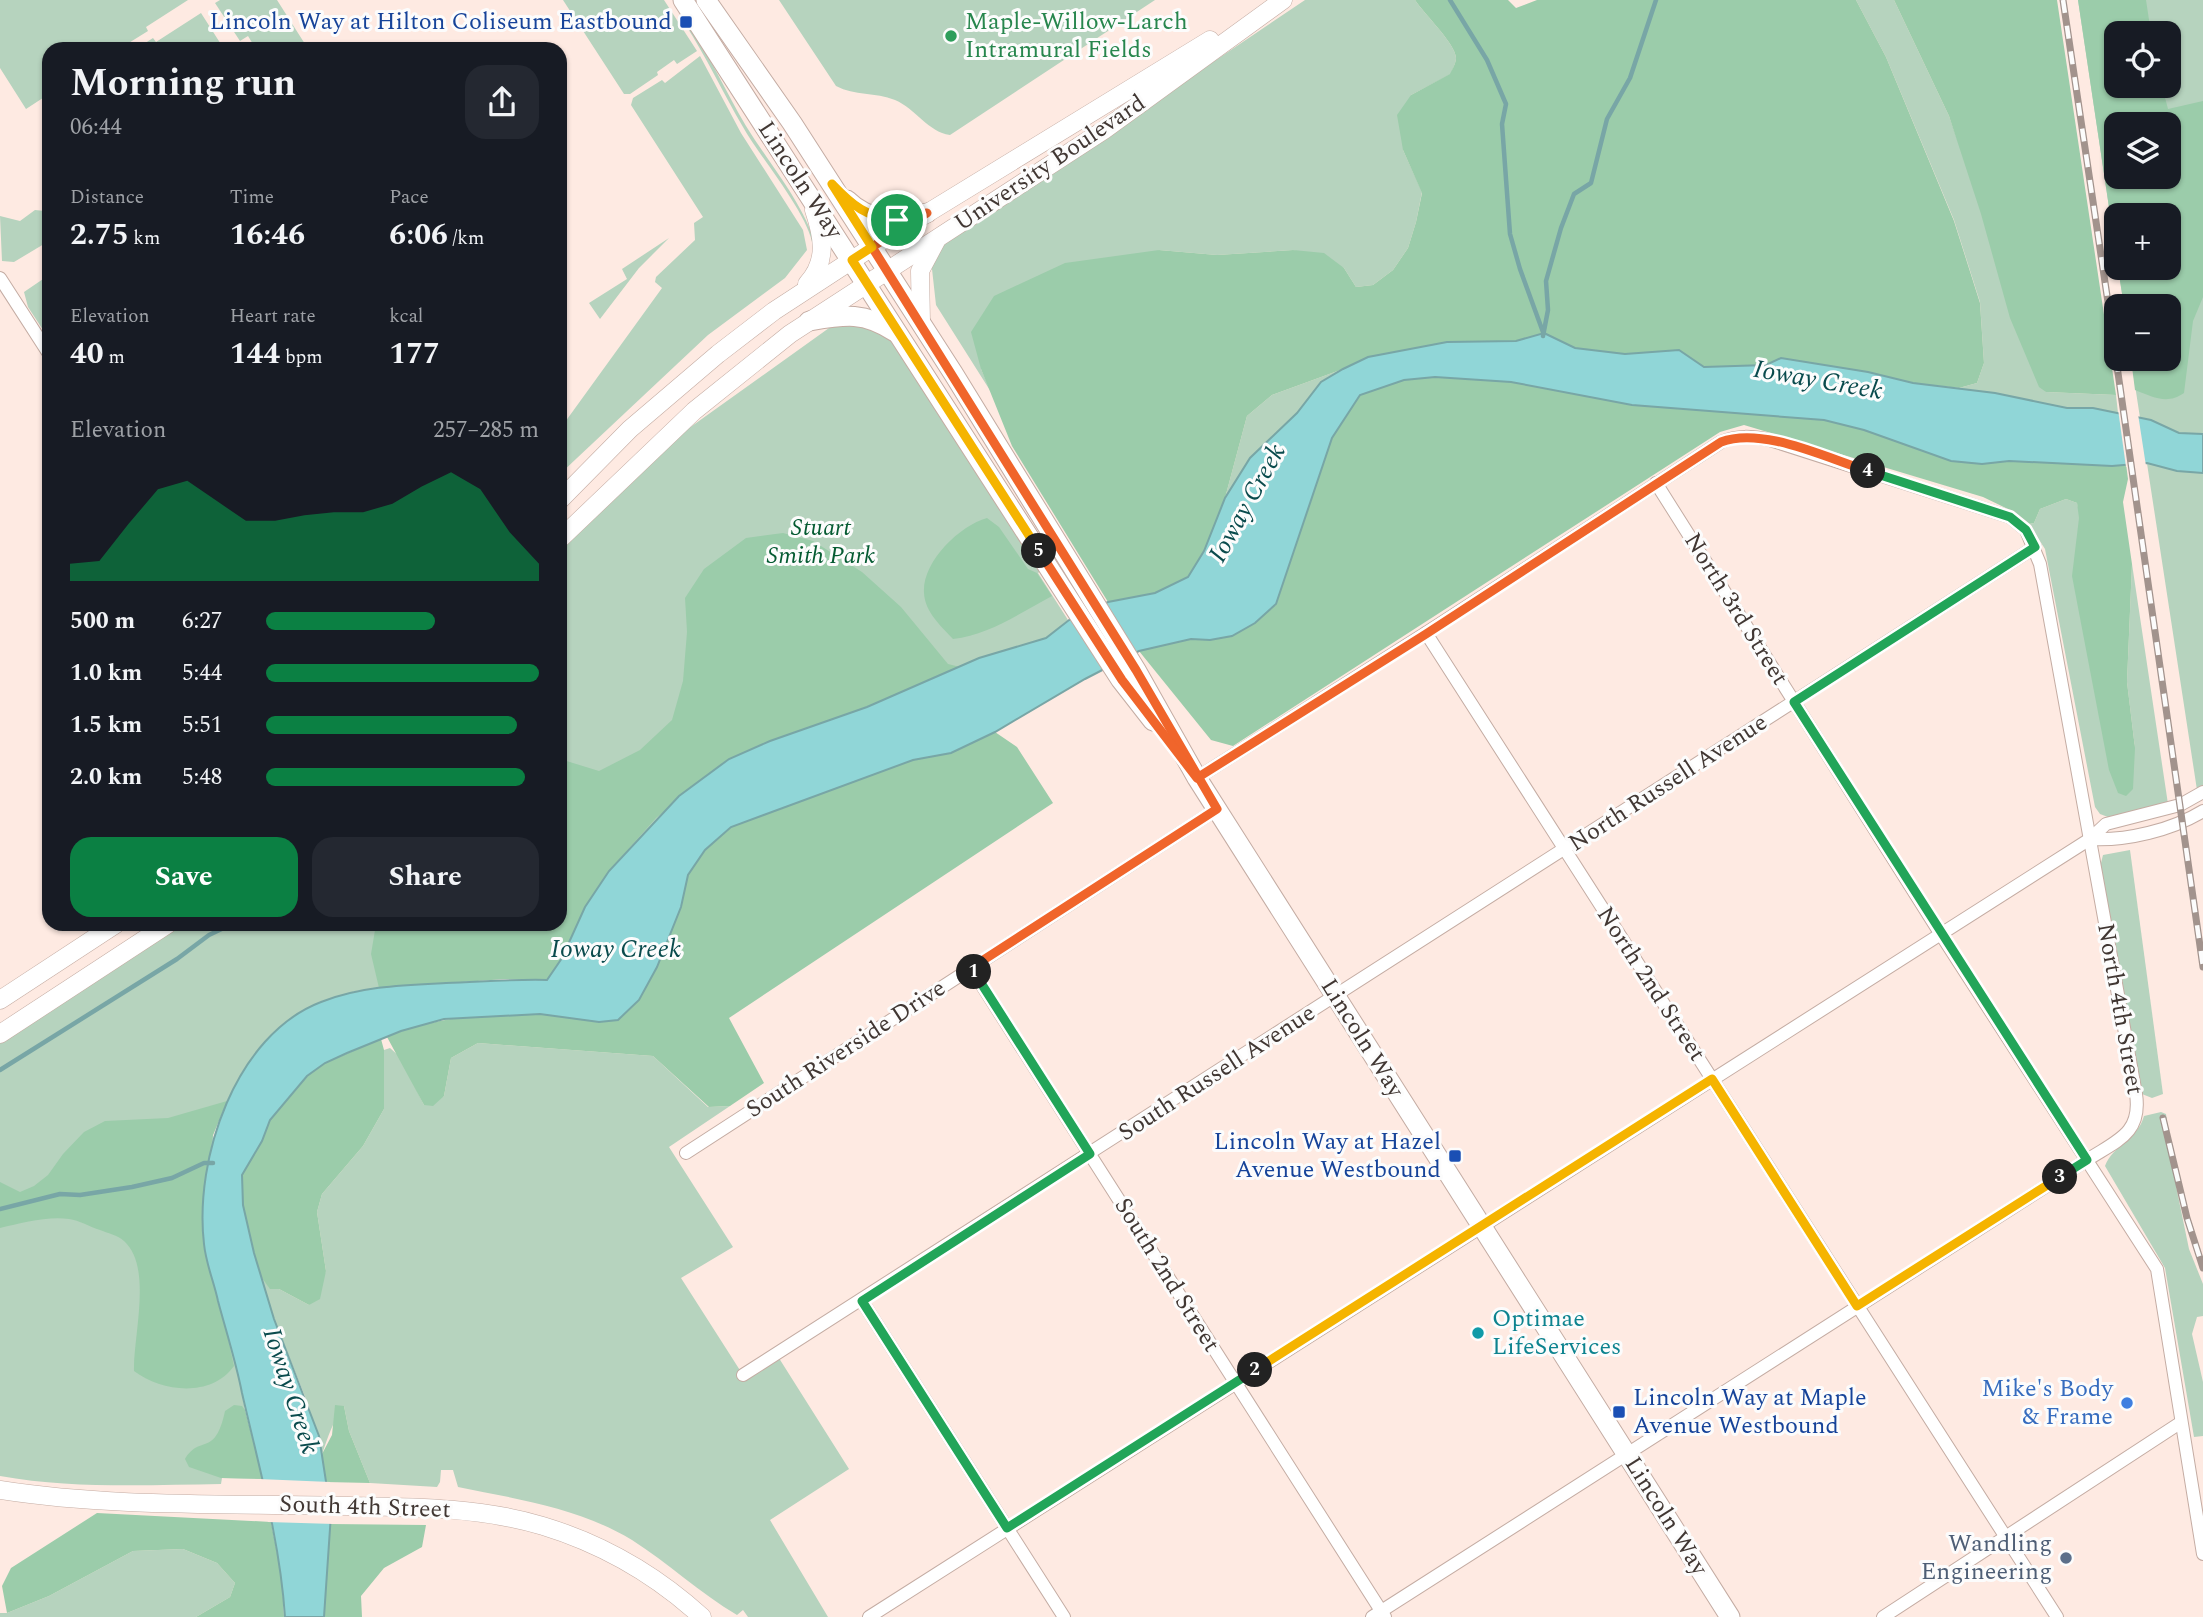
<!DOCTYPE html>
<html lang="en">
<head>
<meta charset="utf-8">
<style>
  body { margin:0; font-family:Spectral,serif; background:#242831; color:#f1f3f6; height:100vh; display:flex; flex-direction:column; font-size:26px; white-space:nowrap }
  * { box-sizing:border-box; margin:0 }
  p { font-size:23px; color:#9ea1a6 }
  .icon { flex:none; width:38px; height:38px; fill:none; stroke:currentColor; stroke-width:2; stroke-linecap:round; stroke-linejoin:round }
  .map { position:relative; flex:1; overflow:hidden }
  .panel { position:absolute; left:42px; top:42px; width:525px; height:889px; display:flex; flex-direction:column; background:#171b24; border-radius:21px; box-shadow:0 2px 5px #0004 }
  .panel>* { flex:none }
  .tools { position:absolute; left:2104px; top:21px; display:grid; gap:14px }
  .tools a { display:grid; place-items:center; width:77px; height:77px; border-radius:14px; background:#171b24; box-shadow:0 2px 5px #0004; font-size:35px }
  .pin { position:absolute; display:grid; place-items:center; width:60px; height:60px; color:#fff; margin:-30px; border:4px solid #fff; border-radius:50%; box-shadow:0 2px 7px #0007 }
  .km { position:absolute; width:35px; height:35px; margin:-18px; border-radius:50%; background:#222; color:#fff; font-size:19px; line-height:35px; text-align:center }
  .round { display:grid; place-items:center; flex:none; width:74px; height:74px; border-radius:21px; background:#242831 }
  .overview { display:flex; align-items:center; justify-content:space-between; height:119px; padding:0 28px }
  h1 { font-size:38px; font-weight:700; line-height:52px }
  .metrics { display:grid; grid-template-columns:repeat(3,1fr); gap:10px; height:119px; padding:7px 28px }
  .metrics div { display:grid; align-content:center }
  .metrics b { font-size:30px; font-weight:700 }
  .metrics small { font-size:19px; font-weight:400 }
  .metrics p { font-size:19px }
  .chart { height:196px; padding:14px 28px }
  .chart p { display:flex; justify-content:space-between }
  .chart svg { width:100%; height:126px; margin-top:7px; fill:#0b8043; opacity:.7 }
  .button { display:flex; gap:14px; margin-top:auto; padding:14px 28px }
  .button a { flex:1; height:80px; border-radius:21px; background:#0b8043; color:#fff; font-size:28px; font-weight:700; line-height:80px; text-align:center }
  .button a+a { background:#242831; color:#f1f3f6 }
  ul { padding:0 28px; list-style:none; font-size:23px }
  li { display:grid; grid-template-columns:112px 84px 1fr; align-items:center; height:52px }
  li i { height:18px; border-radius:9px; background:#0b8043 }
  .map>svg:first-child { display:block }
  .green { fill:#b6d3be; fill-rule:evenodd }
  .forest { fill:#9bccaa; fill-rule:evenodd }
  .water { fill:#90d6d7; stroke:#78a6a6; stroke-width:2 }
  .pier { fill:#feeae2 }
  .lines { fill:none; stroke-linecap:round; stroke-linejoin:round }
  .stream { stroke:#78a6a6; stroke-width:4.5 }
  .street-casing { stroke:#c4aca3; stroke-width:14 }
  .secondary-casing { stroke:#c4aca3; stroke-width:19 }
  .primary-casing { stroke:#c4aca3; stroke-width:21 }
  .street { stroke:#fff; stroke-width:12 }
  .secondary { stroke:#fff; stroke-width:18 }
  .primary { stroke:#fff; stroke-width:19 }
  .rail-casing { stroke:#a2938d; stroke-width:7 }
  .rail { stroke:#fcfcfc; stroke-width:4.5; stroke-dasharray:13; stroke-linecap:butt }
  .split-1-casing { stroke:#fff; stroke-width:14 }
  .split-2-casing { stroke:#fff; stroke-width:14 }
  .split-3-casing { stroke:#fff; stroke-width:14 }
  .split-4-casing { stroke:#fff; stroke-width:14 }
  .split-5-casing { stroke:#fff; stroke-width:14 }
  .split-6-casing { stroke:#fff; stroke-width:14 }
  .split-1 { stroke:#f0652b; stroke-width:9 }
  .split-2 { stroke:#22a559; stroke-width:9 }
  .split-3 { stroke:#f5b400; stroke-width:9 }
  .split-4 { stroke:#22a559; stroke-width:9 }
  .split-5 { stroke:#f0652b; stroke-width:9 }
  .split-6 { stroke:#f5b400; stroke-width:9 }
  .transit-dot { fill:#1a4fb4; stroke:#fcfcfc; stroke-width:2.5 }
  .leisure-dot { fill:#2e9e5b; stroke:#fcfcfc; stroke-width:2.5 }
  .culture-dot { fill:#0f9aa8; stroke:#fcfcfc; stroke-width:2.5 }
  .shop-dot { fill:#3f7fe0; stroke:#fcfcfc; stroke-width:2.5 }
  .service-dot { fill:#5c6f8a; stroke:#fcfcfc; stroke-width:2.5 }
  .labels { text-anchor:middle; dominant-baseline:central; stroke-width:6; stroke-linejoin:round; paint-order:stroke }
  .transit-label { font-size:24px; fill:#164399; stroke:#fcfcfc; text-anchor:end }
  .leisure-label { font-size:24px; fill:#27864d; stroke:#fcfcfc; text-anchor:start }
  .street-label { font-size:24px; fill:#413733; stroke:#fcfcfc }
  .park-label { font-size:24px; font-style:italic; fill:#055b32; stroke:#fcfcfc }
  .culture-label { font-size:24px; fill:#0d838f; stroke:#fcfcfc; text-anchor:start }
  .shop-label { font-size:24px; fill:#366cbe; stroke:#fcfcfc; text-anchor:end }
  .service-label { font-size:24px; fill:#4e5e75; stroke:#fcfcfc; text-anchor:end }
  .water-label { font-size:26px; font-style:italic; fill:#0a4b4d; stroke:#fcfcfc }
</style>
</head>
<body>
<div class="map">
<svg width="2203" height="1617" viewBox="0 0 2203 1617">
  <rect width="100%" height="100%" fill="#feeae2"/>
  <g class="green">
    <path d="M0,0h188l-42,27 2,4 -29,18h-70v45l-23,15 -26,-41z"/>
    <path d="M220,0h57l28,44 -8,5h-41l-8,-13 -8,5 -25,-38z"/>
    <path d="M563,0h101l33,51 -20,13 -3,-4 -17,12 1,3 -28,19h-6z"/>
    <path d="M779,0h376l-205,135c-22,-3 -34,-26 -55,-35 -20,-8 -40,-4 -59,-14z"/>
    <path d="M1305,0h110c9,14 41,44 41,58 0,5 -4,12 -5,16l-40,21 -8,55 19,42 -6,30 -8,26 -15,22 -20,15 -17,2 -12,-19 -51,-18 -76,5 -58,-5 -178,119 10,23 -55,-87 -4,-36 -6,-1 16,-23z"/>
    <path d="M1856,0h38l55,116 97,276 70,3 2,18 -25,-5h-26l-108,-20 18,-5 7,-20 -4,-61 -26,-82 -68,-163z"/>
    <path d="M2078,0h125v786l-6,4 -66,-431h37v-53h-44l-6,-38h50v-53h-52v39zM2116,33h52v53h-52zM2116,124h52v53h-52z"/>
    <path d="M201,13l23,36h-88l17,-11 3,4z"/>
    <path d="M688,23c22,33 38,69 58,103 24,39 57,76 70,120l-3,1c-4,-33 -52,-88 -70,-120 -20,-34 -36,-69 -58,-103z"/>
    <path d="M700,56l41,77 62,97 4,20 -22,28 -77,57 -148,139v-45l102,-141 -7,-6 1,-5 39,-37 -1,-17 9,-6 -72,-112 2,-7 29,-18 3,3z"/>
    <path d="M35,210l10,1 4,4v26l-35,21 -12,-1 -2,-45 20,5z"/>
    <path d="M669,238l-30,30 -39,51 -11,-16 38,-24 -5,-10z"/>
    <path d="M49,275v13l-3,2 3,5v44l-21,-32 -4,-15z"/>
    <path d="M836,323l37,3 23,18 146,226 -4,3 30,47 -22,18 -67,20 -42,19 -365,260 -150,46 -66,8 -37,11 -77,70 -15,29 -14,34 29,257 5,31 16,56 -41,-1 -1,6c-72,1 -149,5 -221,-8v-434l182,-118h378v-373l43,-48 61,-57z"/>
    <path d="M1343,369l-22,13 -24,31 -47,45 -25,40 22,-82 25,-21z"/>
    <path d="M2066,499l11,4 58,245 -8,-66 5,-118 36,240 -60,13 -8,-3 -5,-7 -50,-258 -16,-25 5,-1 6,-14z"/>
    <path d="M2130,850l33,244 -11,4 -10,-4 -42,-227 3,-12z"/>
    <path d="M478,1043l175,13 55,51 22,-1 -61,41 64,100 -52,31 62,97 34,-20 72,114 -79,51 58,97h-80l-5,-7 -6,5c-37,-22 -69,-52 -105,-75 -53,-32 -115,-41 -174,-53l-5,-17h-12l-1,12 -3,5 -67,-4 -21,-52 -5,-25c-11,15 -16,31 -22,48l-14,-50 -34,-85 -13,-42 9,11 9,1 30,16 17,-34 -9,-59 5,-18 41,-48 21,-37v-59l6,-2 10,9 24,48 20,-9 7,-38z"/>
    <path d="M2161,1112l5,2 11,77 12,58 14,35v32l-6,1 -5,17 11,48v54l-9,1 -29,-169 -60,-102c8,-21 33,-27 39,-50z"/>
    <path d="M183,1549l34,14 18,20 -5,14 -34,20h-196v-4h7l42,-17 84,-45z"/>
  </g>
  <g class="forest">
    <path d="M1415,0h93l8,8 21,-8h319l30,57 68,164 26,82 4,60 -7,20 -18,5 -46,-5 -45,-11 -87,-14 -15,7 -63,2 -24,-17 -53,4 -51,-6 -31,-15 -28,8 -69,1 -79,15 -25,12 -71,26 -25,21 -22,82 -21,53 -16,26 -33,16 -47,9 -96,-156 -31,-77 -10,-37 23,-36 71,-33 94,-13 58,5 76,-5 31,3 20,15 12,19 17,-2 20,-15 15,-22 8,-26 6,-29 -19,-43 -6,-35 14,-20 39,-21c2,-4 6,-11 6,-16 0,-14 -32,-44 -41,-58z"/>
    <path d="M1894,0h163l59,395 -70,-3 -7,-5 -29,-69 -29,-104 -32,-98z"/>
    <path d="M2078,0h68l5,33h-35v53h46l6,23 35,-8v196l-10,24 -9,72c-17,12 -31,4 -49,-3l-4,-31h37v-53h-44l-6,-38h50v-53h-52v39zM2116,124h52v53h-52z"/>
    <path d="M1435,377l76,5 121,23 192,15 40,10 87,31 31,3 27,-3 103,5 14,-2 2,15 -5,23 9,62 -5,118 8,66 -2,41 -7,7 -8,-3 -9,-23 -37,-194 7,-58 -2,-15 -11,-4 -26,10 -6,14 -5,1 -17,-13 -29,-14 -239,-72 -24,7 -487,314 -22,-6 -72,-89 52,-12 19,1 66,-35 56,-167 17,-29 11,-14 44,-15z"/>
    <path d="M987,518l12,9 29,42 9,4 15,23c-32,17 -63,39 -99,43 -12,-13 -28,-27 -29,-46 -2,-31 35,-67 63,-75z"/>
    <path d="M783,533l30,8 49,31 39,35 47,57 12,3 -93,40 -97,34 -41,18 -73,59 -47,53 -47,87 -15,22 -42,-1 -126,9 -8,-34 5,-30h184v-165l39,12 41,-21 32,-30 11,-39 4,-49 -2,-34 19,-29 42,-31z"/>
    <path d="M995,732l22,15 36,56 -324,215 35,65 -34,23 -21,1 -56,-51 -175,-13 -27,15 -7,38 -11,10 -9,-1 -37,-68c47,-20 99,-24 150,-23 27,1 53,9 81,6l39,-53 24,-60 7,-32 17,-25 26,-23 182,-67 38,-7z"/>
    <path d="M381,1039l3,11v59l-21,37 -41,48 -5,18 9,59 -6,28 -11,6 -30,-16h-9l-9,-12 -7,-24 -11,-48 -1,-30 20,-34 8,-21 37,-44 18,-13z"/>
    <path d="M227,1101l-14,34 -9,55 -1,33 31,143c-23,32 -72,26 -100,5 -1,-35 19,-104 -10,-130 -6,-6 -17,-8 -24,-11 -10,-3 -21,-10 -31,-11 -22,-3 -47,4 -69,9v-46l20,10 14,-6 14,-11 15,-21 21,-22 21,-11 63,-3z"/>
    <path d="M234,1405l8,1 3,4 18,69 -42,-1 -32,-11 -4,-8c15,-25 30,-1 40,-48z"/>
    <path d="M335,1405l9,1 5,25 21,52 -44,-1 -4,-28 10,-19z"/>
    <path d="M97,1513l174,9 11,57 2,38h-88l34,-20 5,-14 -18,-20 -34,-14 -50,2 -84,45 -42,17 -5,-27 9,-18z"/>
    <path d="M330,1524l96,1 -4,22 -38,21 -23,28 1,21h-38z"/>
  </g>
  <path class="water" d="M1544,333l31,15 50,6 54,-4 25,17 62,-2 15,-7 87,14 45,11 82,10 72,15h26l58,12 28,13 24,1v39l-26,-2 -30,-8 -35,3 -103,-5 -27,3 -31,-3 -87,-31 -40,-10 -192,-15 -121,-23 -76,-5 -31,3 -44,15 -28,43 -56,166 -21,19 -23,13 -22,4 -19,-1 -52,12 -54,28 -90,53 -44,21 -38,7 -182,67 -26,23 -17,25 -7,32 -24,60 -18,33 -21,20 -19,2 -59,-8 -96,5 -43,12 -54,22 -22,10 -18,13 -37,44 -8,21 -20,34 1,30 11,48 20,66 45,117 12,78 -7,103h-39c-5,-76 -26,-150 -43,-224 -6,-31 -16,-62 -24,-92 -4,-19 -12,-37 -14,-57 -10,-85 31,-209 117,-242 40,-16 84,-17 125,-19 34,-1 67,-4 101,-3l15,-22 23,-51 24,-36 70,-75 50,-37 41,-18 97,-34 112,-49 67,-20 23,-18 39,-18 47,-9 33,-16 16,-26 21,-53 25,-40 47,-45 24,-31 22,-13 25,-12 79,-15 69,-1z"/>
  <g class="pier">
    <path d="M2118,409l20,5 8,52 -20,1z"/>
    <path d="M259,1479l71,3 4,42 -66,-2z"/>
  </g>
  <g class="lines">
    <g class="stream">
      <path d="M1450,0l37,60 19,44 -4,20 8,110 10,35 23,63"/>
      <path d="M1543,336l5,-26 -2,-29 15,-53 13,-34 17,-11 16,-64 23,-41 26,-78"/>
      <path d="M0,1070l177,-111 32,-24 23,-11"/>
      <path d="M0,1209l60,-15 20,1 52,-8 40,-9 32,-15h9"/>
    </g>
    <defs>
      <g id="street">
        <path d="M0,278l49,76"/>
        <path d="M1656,483l284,450 217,336 46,285"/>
        <path d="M1426,633l631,984"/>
        <path d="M1197,778l229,-145 295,-191c17,-7 30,-6 49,-2l240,77 16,13 14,34 96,530c6,40 -20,47 -49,66l-715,457"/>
        <path d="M2090,839c37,2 82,-9 113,-28"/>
        <path d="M971,968l414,649"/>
        <path d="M686,1153l531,-344"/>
        <path d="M862,1301l202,316"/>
        <path d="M743,1375l1292,-828"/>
        <path d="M869,1617l1221,-778 16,-15 74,-19 23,-13"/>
        <path d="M1883,1617l297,-194"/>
      </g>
      <g id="secondary">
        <path d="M807,284c21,-23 16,-47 7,-74"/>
        <path d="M921,323l-1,-52 16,-30"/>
        <path d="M560,500l70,-71 88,-75 56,-43 98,-64 338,-207"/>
        <path d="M560,539l134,-128 96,-77 314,-204 179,-130"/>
        <path d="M0,1000l116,-76"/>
        <path d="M0,1034l168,-110"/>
        <path d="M0,1490c114,18 233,13 349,16 64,1 131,1 194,20 59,18 114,50 159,91"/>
      </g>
      <g id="primary">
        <path d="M683,0l438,680 32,41"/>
        <path d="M706,0l86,123 161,250 183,297 61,108 533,839"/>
        <path d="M847,200c23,23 51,21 80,13"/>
        <path d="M809,321c35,-6 55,-10 86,11"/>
      </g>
    </defs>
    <use href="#street" class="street-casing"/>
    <use href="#secondary" class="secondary-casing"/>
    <use href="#primary" class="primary-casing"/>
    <use href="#street" class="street"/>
    <use href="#secondary" class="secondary"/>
    <use href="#primary" class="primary"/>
    <defs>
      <g id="rail">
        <path d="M2063,0l53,356"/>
        <path d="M2116,359l87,608"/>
        <path d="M2163,1118l24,100 16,50"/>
      </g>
    </defs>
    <use href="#rail" class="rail-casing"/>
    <use href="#rail" class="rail"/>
  </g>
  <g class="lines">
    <defs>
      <path id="split-1" d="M897,220l30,-7 -55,34 264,423 81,139 -246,159 3,4"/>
      <path id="split-2" d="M974,972l116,182 -228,147 145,227 248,-158"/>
      <path id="split-3" d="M1255,1370l457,-291 145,227 203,-129"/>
      <path id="split-4" d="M1868,471l142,46 16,13 9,17 -241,155 293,458 -27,17"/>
      <path id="split-5" d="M1039,551l83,129 75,98 229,-144 295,-192c41,-16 105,16 147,29"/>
      <path id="split-6" d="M897,220c-30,-2 -45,-15 -65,-36l40,63 -20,13 187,291"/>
    </defs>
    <use href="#split-1" class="split-1-casing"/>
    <use href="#split-2" class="split-2-casing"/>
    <use href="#split-3" class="split-3-casing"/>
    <use href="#split-4" class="split-4-casing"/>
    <use href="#split-5" class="split-5-casing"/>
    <use href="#split-6" class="split-6-casing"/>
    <use href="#split-1" class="split-1"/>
    <use href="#split-2" class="split-2"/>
    <use href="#split-3" class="split-3"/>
    <use href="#split-4" class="split-4"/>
    <use href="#split-5" class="split-5"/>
    <use href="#split-6" class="split-6"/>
  </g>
  <g class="transit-dot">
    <rect x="679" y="15" width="14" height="14" rx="3.5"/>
    <rect x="1448" y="1149" width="14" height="14" rx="3.5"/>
    <rect x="1612" y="1405" width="14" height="14" rx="3.5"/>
  </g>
  <circle class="leisure-dot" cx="951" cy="36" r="7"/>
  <circle class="culture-dot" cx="1478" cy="1333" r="7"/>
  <circle class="shop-dot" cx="2127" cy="1403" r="7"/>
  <circle class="service-dot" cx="2066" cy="1558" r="7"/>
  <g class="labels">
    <g class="transit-label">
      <text x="672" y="22">Lincoln Way at Hilton Coliseum Eastbound</text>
      <text x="1441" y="1142">Lincoln Way at Hazel<tspan x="1441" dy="28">Avenue Westbound</tspan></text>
      <text x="1633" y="1398" text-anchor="start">Lincoln Way at Maple<tspan x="1633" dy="28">Avenue Westbound</tspan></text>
    </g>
    <g class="leisure-label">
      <text x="965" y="22">Maple-Willow-Larch<tspan x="965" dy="28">Intramural Fields</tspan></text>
    </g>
    <g class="street-label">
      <text transform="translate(1050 163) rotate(-34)">University Boulevard</text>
      <text transform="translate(800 180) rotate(57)">Lincoln Way</text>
      <text transform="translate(1736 609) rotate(58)">North 3rd Street</text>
      <text transform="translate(1668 783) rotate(-33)">North Russell Avenue</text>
      <text transform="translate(1651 984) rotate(57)">North 2nd Street</text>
      <text transform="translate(2120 1009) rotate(80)">North 4th Street</text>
      <text transform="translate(1362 1038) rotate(58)">Lincoln Way</text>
      <text transform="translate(846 1049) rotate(-33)">South Riverside Drive</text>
      <text transform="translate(1217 1073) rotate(-33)">South Russell Avenue</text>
      <text transform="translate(1167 1275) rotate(58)">South 2nd Street</text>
      <text transform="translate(365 1507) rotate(2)">South 4th Street</text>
      <text transform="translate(1666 1516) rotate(58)">Lincoln Way</text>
    </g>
    <g class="park-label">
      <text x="821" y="528">Stuart<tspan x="821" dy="28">Smith Park</tspan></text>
    </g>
    <g class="culture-label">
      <text x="1492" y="1319">Optimae<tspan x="1492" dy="28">LifeServices</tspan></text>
    </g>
    <g class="shop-label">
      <text x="2113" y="1389">Mike's Body<tspan x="2113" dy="28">&amp; Frame</tspan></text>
    </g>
    <g class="service-label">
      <text x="2052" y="1544">Wandling<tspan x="2052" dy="28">Engineering</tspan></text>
    </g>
    <g class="water-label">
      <text transform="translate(1818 380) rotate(10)">Ioway Creek</text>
      <text transform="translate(1247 503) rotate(-61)">Ioway Creek</text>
      <text x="616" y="949">Ioway Creek</text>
      <text transform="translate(291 1391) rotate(72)">Ioway Creek</text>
    </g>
  </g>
</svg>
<div class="tools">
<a><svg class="icon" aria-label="locate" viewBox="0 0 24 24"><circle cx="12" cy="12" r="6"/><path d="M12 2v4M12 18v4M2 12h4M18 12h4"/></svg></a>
<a><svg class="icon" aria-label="layers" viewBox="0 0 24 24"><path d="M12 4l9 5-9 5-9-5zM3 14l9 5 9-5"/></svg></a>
<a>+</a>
<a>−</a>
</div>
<div class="pin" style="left:897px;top:220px;background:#1e9e55"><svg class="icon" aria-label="arrive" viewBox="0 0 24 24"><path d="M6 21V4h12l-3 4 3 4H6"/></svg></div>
<b class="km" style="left:974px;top:972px">1</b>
<b class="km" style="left:1255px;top:1370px">2</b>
<b class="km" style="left:2060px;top:1177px">3</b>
<b class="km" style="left:1868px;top:471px">4</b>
<b class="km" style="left:1039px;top:551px">5</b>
<section class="panel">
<div class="overview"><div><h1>Morning run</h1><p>06:44</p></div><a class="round"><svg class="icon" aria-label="share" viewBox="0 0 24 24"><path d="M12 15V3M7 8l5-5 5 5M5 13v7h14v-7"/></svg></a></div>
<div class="metrics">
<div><p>Distance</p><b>2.75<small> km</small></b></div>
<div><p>Time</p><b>16:46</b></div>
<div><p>Pace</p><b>6:06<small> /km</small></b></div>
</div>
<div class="metrics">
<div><p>Elevation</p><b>40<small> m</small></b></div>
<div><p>Heart rate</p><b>144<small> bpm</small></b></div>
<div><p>kcal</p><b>177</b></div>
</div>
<div class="chart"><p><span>Elevation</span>257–285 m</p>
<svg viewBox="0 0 160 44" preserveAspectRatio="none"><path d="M0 44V38L10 37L20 24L30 12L40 9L50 16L60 23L70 23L80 21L90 20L100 20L110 17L120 11L130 6L140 12L150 27L160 38V44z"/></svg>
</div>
<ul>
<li><b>500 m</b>6:27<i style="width:62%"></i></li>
<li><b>1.0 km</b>5:44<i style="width:100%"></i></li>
<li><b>1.5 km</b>5:51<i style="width:92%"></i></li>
<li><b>2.0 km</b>5:48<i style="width:95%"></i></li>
</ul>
<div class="button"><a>Save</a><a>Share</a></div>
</section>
</div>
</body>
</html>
